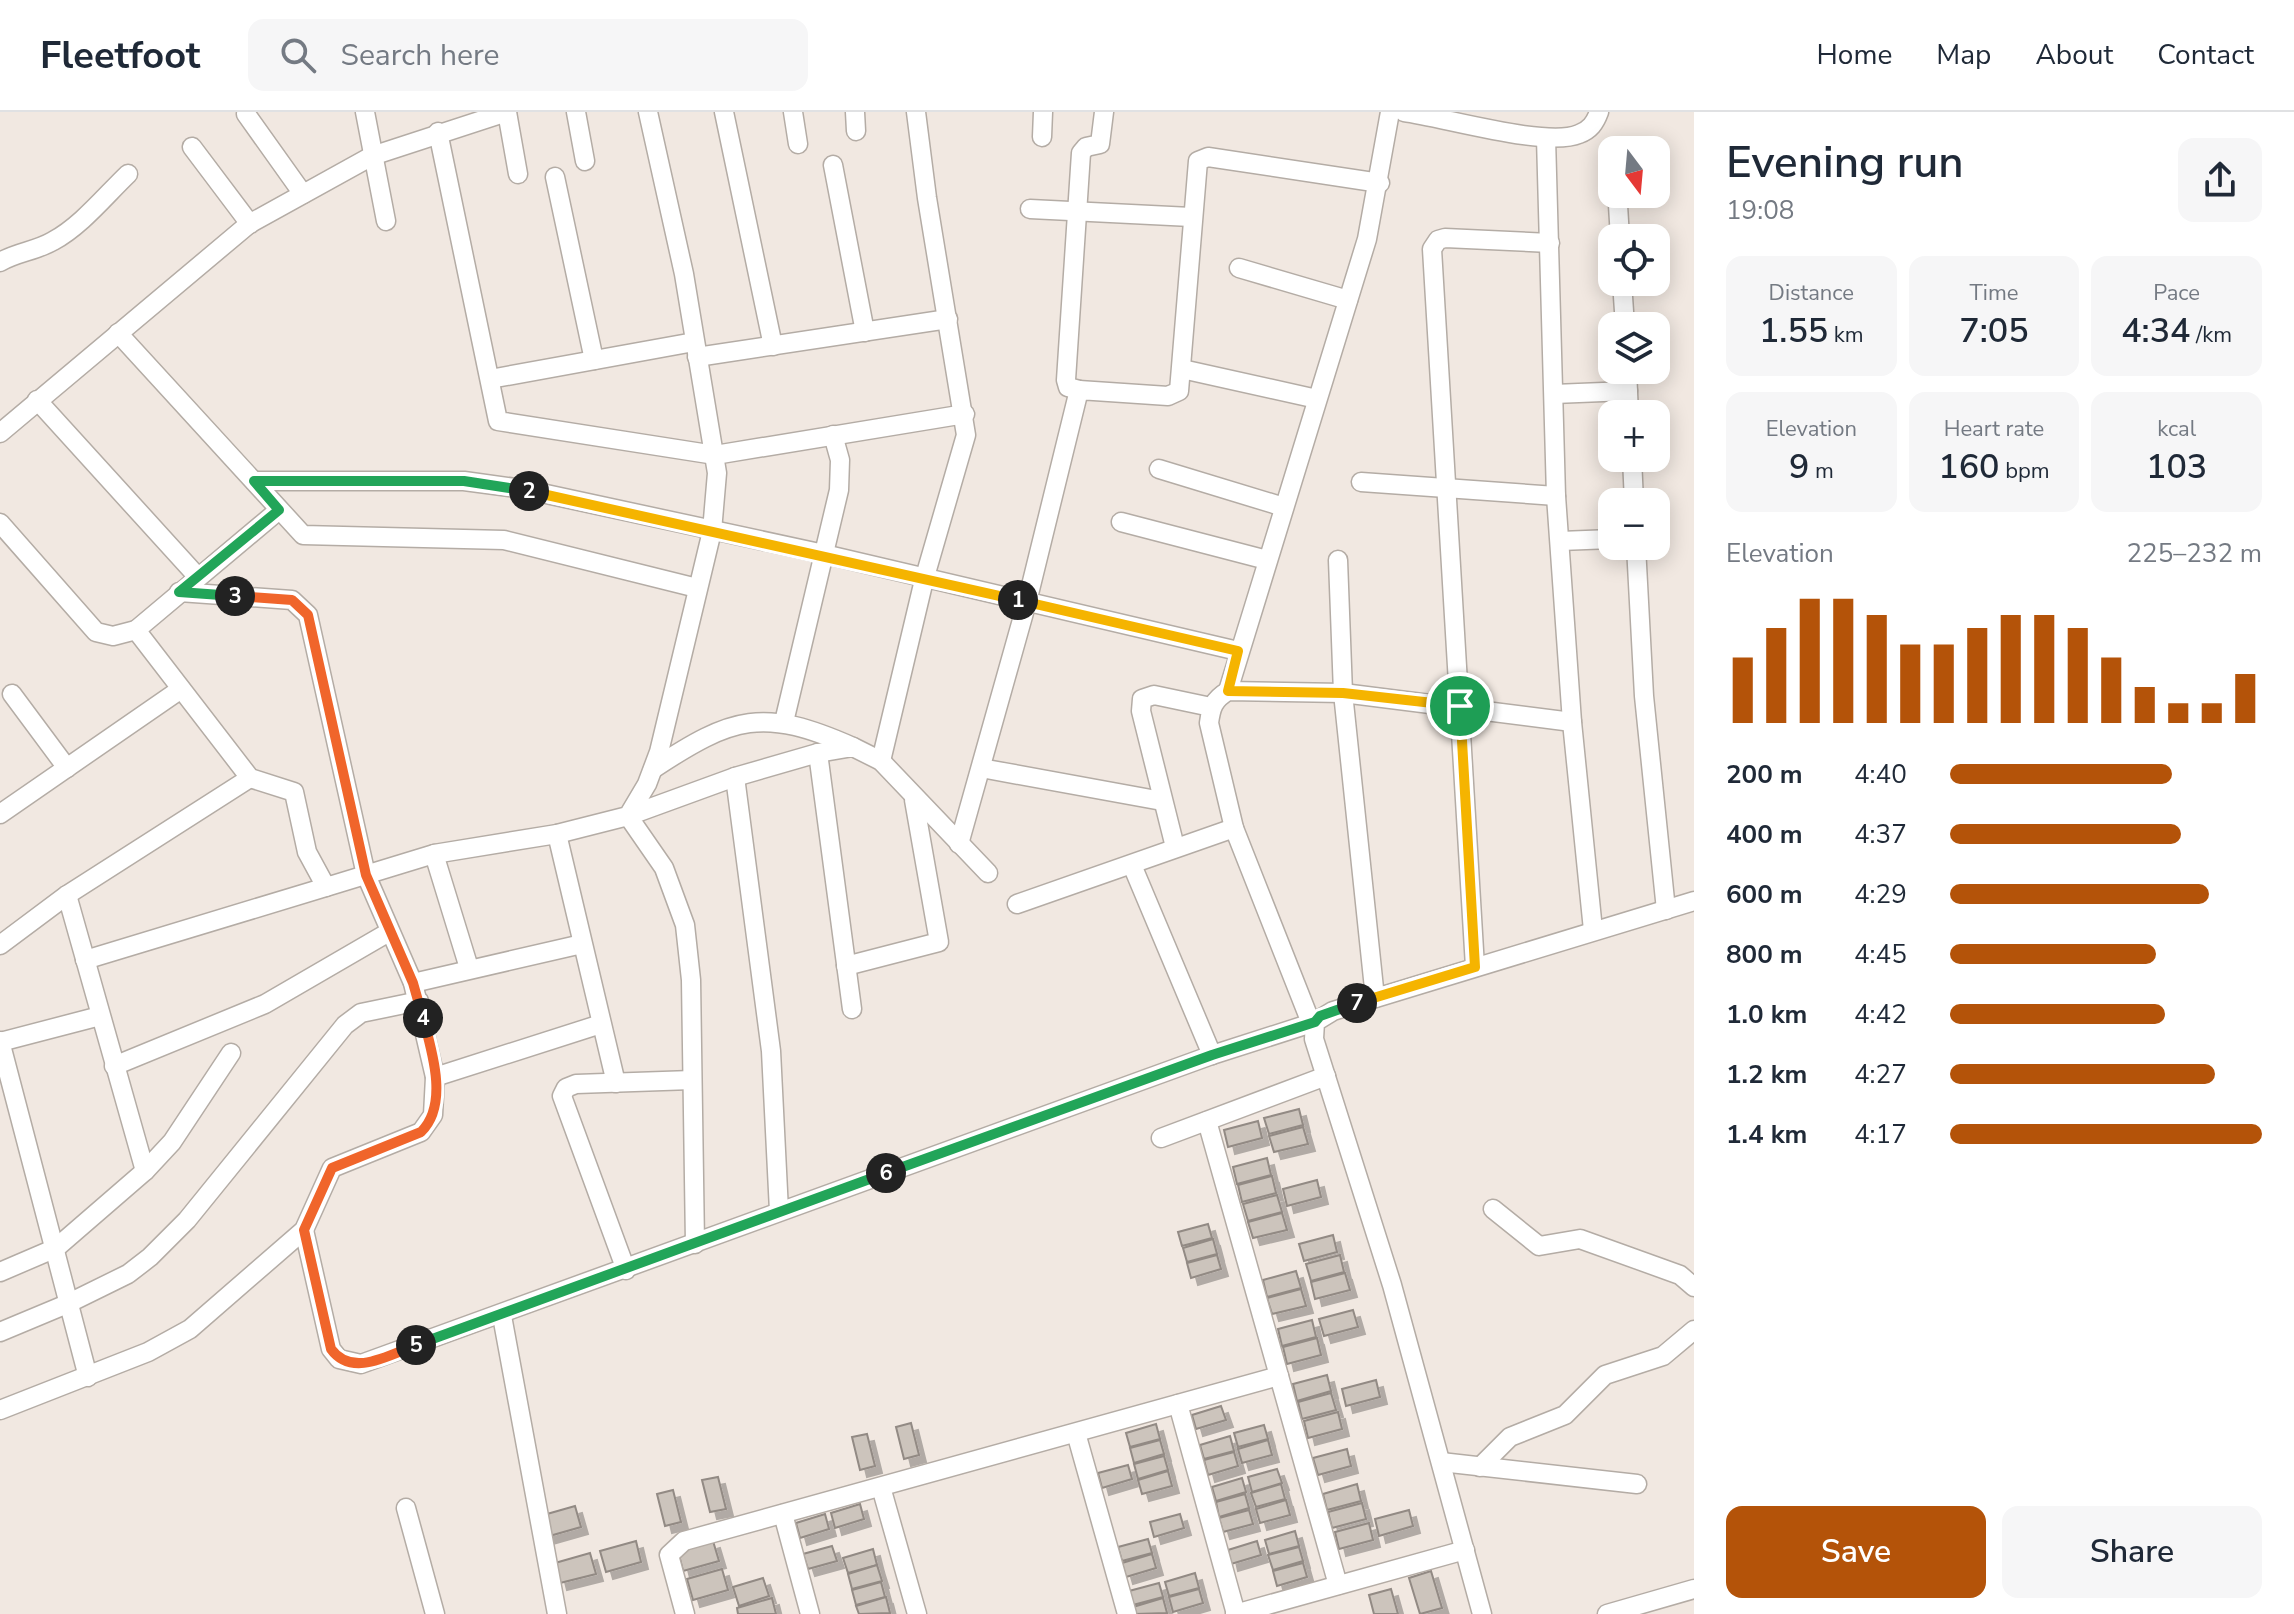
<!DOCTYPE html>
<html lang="en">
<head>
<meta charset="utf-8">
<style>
  body { margin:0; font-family:"Nunito Sans",sans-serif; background:#f6f6f7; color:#1f2937; height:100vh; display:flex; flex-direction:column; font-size:30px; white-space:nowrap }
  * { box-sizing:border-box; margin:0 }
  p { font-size:26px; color:#747a83 }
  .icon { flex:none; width:44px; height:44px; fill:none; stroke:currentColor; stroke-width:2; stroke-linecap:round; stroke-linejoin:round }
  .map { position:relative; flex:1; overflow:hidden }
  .details { display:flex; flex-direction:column; background:#fff; width:600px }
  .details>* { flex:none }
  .needle { width:52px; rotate:164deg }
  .buttons { position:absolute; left:1598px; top:24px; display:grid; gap:16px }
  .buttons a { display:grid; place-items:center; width:72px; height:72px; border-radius:16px; background:#fff; box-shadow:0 4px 20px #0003; font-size:40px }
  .pin { position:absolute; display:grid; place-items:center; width:68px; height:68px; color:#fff; margin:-34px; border:4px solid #fff; border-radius:50%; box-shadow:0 2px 8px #0007 }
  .km { position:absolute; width:40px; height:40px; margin:-20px; border-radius:50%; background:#222; color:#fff; font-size:22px; line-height:40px; text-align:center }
  .round { display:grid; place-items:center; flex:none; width:84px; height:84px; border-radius:16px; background:#f6f6f7 }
  .head { display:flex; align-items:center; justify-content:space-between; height:136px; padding:0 32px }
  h1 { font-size:44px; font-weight:600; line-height:60px }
  .metrics { display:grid; grid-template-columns:repeat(3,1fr); gap:12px; height:136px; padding:8px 32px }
  .metrics div { display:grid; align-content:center; border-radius:16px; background:#f6f6f7; text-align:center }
  .metrics b { font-size:34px; font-weight:600 }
  .metrics small { font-size:22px; font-weight:400 }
  .metrics p { font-size:22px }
  .chart { height:224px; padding:16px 32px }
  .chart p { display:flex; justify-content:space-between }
  .chart svg { width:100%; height:144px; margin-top:8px; stroke:#b45309; stroke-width:6 }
  .button { display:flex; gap:16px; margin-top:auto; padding:16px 32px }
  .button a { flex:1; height:92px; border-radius:16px; background:#b45309; color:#fff; font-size:32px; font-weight:600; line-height:92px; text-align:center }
  .button a+a { background:#f6f6f7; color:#1f2937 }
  ul { padding:0 32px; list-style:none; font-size:26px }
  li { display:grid; grid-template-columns:128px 96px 1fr; align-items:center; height:60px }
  li i { height:20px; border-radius:10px; background:#b45309 }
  header { display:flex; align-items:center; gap:48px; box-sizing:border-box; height:112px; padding:0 40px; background:#fff; border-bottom:2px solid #e0e1e3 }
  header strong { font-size:38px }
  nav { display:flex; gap:44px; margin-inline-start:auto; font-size:28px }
  .search { width:560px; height:72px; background:#f6f6f7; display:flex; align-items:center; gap:20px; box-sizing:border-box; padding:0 28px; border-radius:16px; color:#747a83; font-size:30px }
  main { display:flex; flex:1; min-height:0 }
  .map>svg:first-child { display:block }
  .building { fill:#ccc4bc; stroke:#928a84; stroke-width:2; filter:url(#shadow) }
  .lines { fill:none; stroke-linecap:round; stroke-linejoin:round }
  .minor-casing { stroke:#b4aca5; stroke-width:21 }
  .minor { stroke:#fff; stroke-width:18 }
  .split-1-casing { stroke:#fff; stroke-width:16 }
  .split-2-casing { stroke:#fff; stroke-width:16 }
  .split-3-casing { stroke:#fff; stroke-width:16 }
  .split-4-casing { stroke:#fff; stroke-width:16 }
  .split-5-casing { stroke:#fff; stroke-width:16 }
  .split-6-casing { stroke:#fff; stroke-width:16 }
  .split-7-casing { stroke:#fff; stroke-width:16 }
  .split-8-casing { stroke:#fff; stroke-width:16 }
  .split-1 { stroke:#f5b400; stroke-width:10 }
  .split-2 { stroke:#f5b400; stroke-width:10 }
  .split-3 { stroke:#22a559; stroke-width:10 }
  .split-4 { stroke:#f0652b; stroke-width:10 }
  .split-5 { stroke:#f0652b; stroke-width:10 }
  .split-6 { stroke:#22a559; stroke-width:10 }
  .split-7 { stroke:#22a559; stroke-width:10 }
  .split-8 { stroke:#f5b400; stroke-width:10 }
</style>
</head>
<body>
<header>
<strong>Fleetfoot</strong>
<div class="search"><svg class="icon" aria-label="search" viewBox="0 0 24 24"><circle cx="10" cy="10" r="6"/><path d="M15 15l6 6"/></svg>Search here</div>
<nav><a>Home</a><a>Map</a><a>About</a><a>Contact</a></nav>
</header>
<main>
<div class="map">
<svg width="1694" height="1502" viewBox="0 0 1694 1502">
  <defs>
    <filter id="shadow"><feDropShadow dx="7" dy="7" stdDeviation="0" flood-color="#0004"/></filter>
  </defs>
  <rect width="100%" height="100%" fill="#f1e8e1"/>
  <g class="building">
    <path d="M1299,997l4,16 -34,9 -5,-16z"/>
    <path d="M1258,1009l4,17 -34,9 -4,-17z"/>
    <path d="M1303,1015l5,17 -34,8 -5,-16z"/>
    <path d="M1267,1046l4,17 -34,9 -4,-17z"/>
    <path d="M1272,1064l4,17 -34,9 -4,-17z"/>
    <path d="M1317,1068l4,17 -34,9 -4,-17z"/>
    <path d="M1277,1083l5,17 -34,9 -5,-17z"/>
    <path d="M1282,1101l5,17 -34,8 -5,-16z"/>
    <path d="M1208,1112l4,14 -30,8 -4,-14z"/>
    <path d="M1333,1123l4,17 -33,9 -5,-17z"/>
    <path d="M1213,1127l4,15 -30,8 -4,-14z"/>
    <path d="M1217,1143l4,14 -30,9 -4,-15z"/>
    <path d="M1340,1143l4,17 -33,9 -5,-17z"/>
    <path d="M1296,1159l5,17 -34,9 -4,-17z"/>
    <path d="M1345,1161l5,17 -35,9 -4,-17z"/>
    <path d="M1301,1177l5,17 -34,8 -5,-16z"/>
    <path d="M1353,1198l5,17 -34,9 -5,-17z"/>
    <path d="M1312,1208l4,17 -34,9 -4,-17z"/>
    <path d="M1317,1226l4,17 -34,9 -4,-17z"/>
    <path d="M1327,1263l4,16 -34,10 -4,-17z"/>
    <path d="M1376,1268l4,17 -34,9 -4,-17z"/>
    <path d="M1331,1281l5,17 -34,9 -4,-17z"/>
    <path d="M1221,1294l5,14 -30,9 -4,-14z"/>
    <path d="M1338,1300l4,17 -34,9 -4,-17z"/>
    <path d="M911,1311l8,32 -15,4 -8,-32z"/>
    <path d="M1156,1312l4,15 -30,8 -4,-14z"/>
    <path d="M1264,1313l4,14 -30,8 -4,-14z"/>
    <path d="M867,1322l8,32 -15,4 -8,-33z"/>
    <path d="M1230,1324l4,15 -30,8 -4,-14z"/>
    <path d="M1160,1328l4,14 -30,9 -4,-15z"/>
    <path d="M1268,1328l4,15 -30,8 -4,-14z"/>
    <path d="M1347,1337l4,17 -33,9 -5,-17z"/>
    <path d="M1234,1340l4,14 -30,9 -4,-15z"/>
    <path d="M1164,1344l4,14 -30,9 -4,-15z"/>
    <path d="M1128,1353l4,14 -30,9 -4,-15z"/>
    <path d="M1277,1357l5,14 -30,9 -4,-15z"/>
    <path d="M1168,1359l4,15 -30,8 -4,-14z"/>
    <path d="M718,1365l8,32 -16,3 -8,-32z"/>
    <path d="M1242,1366l4,14 -30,9 -4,-14z"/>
    <path d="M1281,1372l4,15 -29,8 -5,-14z"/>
    <path d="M1357,1372l4,17 -34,9 -4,-16z"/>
    <path d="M673,1378l8,32 -16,4 -8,-32z"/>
    <path d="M1245,1382l4,14 -30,9 -3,-15z"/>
    <path d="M1286,1388l4,15 -30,8 -4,-14z"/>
    <path d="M1362,1391l4,16 -34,9 -4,-16z"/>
    <path d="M860,1392l4,15 -29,9 -4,-15z"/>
    <path d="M575,1394l6,21 -35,10 -6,-21z"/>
    <path d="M1249,1398l4,14 -30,8 -4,-14z"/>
    <path d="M1409,1398l4,16 -34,10 -4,-17z"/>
    <path d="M825,1402l4,15 -29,9 -4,-15z"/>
    <path d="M1180,1402l4,14 -30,9 -4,-15z"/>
    <path d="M1369,1411l4,17 -34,9 -4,-17z"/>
    <path d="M1295,1419l4,15 -30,8 -4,-14z"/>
    <path d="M1148,1427l4,14 -30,8 -4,-14z"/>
    <path d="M636,1429l5,21 -35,10 -6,-21z"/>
    <path d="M713,1429l6,20 -36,10 -5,-20z"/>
    <path d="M1257,1429l4,14 -30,9 -3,-14z"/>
    <path d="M832,1434l5,15 -29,8 -5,-15z"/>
    <path d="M1299,1435l4,14 -30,9 -5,-15z"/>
    <path d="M873,1437l4,16 -29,8 -5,-15z"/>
    <path d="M590,1441l6,21 -36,9 -5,-20z"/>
    <path d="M1152,1442l4,14 -30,9 -4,-14z"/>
    <path d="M1303,1451l4,14 -30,9 -4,-15z"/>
    <path d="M877,1453l5,16 -30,8 -4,-15z"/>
    <path d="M722,1457l6,21 -35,10 -6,-21z"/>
    <path d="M1431,1459l11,37 -22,6 -11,-36z"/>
    <path d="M1195,1461l4,15 -30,8 -4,-14z"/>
    <path d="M763,1466l6,18 -30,10 -6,-19z"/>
    <path d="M881,1470l4,15 -29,8 -4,-15z"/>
    <path d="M1159,1471l4,14 -30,8 -4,-14z"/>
    <path d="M1199,1477l4,14 -30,9 -4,-15z"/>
    <path d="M1391,1477l7,25h-24l-5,-19z"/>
    <path d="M886,1485l4,16 -31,1 -3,-8z"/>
    <path d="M772,1486l4,16h-38l-1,-6z"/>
    <path d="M1163,1486l4,15 -32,1 -2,-7z"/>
  </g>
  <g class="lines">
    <defs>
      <g id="minor">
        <path d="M365,0l21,109"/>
        <path d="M507,0l11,62"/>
        <path d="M576,0l9,49"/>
        <path d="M724,0l49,234"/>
        <path d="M793,0l5,32"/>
        <path d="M855,0l1,19"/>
        <path d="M1404,0c39,5 143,36 175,22 11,-4 16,-11 20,-22"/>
        <path d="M246,2l57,80"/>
        <path d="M438,20l60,289 217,34 250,-41"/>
        <path d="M1042,25l1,-25"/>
        <path d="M1546,26l10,358 16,226 21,208"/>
        <path d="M192,35l58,77"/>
        <path d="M833,53l32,167"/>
        <path d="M555,65l39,183"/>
        <path d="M1618,93l2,33"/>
        <path d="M1030,97l161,8"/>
        <path d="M0,150c17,-10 36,-11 53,-21 28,-15 52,-45 75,-67"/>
        <path d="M1239,156l109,32"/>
        <path d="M1622,170l3,44"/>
        <path d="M118,221l185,202 201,5 193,48"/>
        <path d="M697,245l251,-38"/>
        <path d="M1182,257l135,30"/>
        <path d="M1627,258l2,44"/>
        <path d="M490,267l204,-37"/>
        <path d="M1079,278l-11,-3 -2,-7 15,-227 5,-6 14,-3 4,-32"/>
        <path d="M1554,282l74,-3"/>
        <path d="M37,288l160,176"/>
        <path d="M0,321l249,-209 123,-68 135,-44"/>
        <path d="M1632,346l2,44"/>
        <path d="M1159,357l125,38"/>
        <path d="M254,369h210l59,8 301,65 414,97"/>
        <path d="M1361,370l195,14"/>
        <path d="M279,398l-143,120 114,148 44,14 13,60 19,35 108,-33 123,-20 71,-18 19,-32 12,-32 53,-221 5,-58 -33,-199 -36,-162"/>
        <path d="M1121,410l146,38"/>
        <path d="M0,411l96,109 17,4 23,-6"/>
        <path d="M1560,429l52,-2"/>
        <path d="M1636,434l8,150 22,214"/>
        <path d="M1338,448l5,133 32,305"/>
        <path d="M1228,579l139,-452 23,-127"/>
        <path d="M12,582l55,74"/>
        <path d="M784,610l55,-232 1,-30 -7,-25"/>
        <path d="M818,641l34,256"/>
        <path d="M881,649l43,-181 42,-145 -39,-237 -11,-86"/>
        <path d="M981,656l181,33"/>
        <path d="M653,657c80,-53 110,-62 200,-22"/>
        <path d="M735,665l36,274 8,160"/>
        <path d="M0,702l181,-125"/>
        <path d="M557,722l59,249"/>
        <path d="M959,732l68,-242 52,-212 89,6 11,-5 19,-230 10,-4 172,26"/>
        <path d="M1175,735l-34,-136 1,-12 12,-4 57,12"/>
        <path d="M434,742l35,114"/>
        <path d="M1132,753l80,190"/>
        <path d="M67,783l78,276"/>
        <path d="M1017,792l217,-76"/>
        <path d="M0,833l67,-50 183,-117"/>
        <path d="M85,848l241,-73"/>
        <path d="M846,854l93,-24 -25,-142"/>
        <path d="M1475,855l-43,-718 6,-9 7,-2 105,5"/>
        <path d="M413,871l169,-39"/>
        <path d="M1311,911l-77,-195 -25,-105c2,-15 4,-23 19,-32l115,2 229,29"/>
        <path d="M0,929l88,336"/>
        <path d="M0,930l100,-26"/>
        <path d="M114,954l151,-62 124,-72"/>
        <path d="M435,965l166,-53"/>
        <path d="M1207,1009l131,464"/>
        <path d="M1161,1026l165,-62"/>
        <path d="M1493,1097l46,37 41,-7 100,36 14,12"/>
        <path d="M304,1118l27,119 8,10 22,5 851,-309 103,-33"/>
        <path d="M695,1132l-4,-264 -6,-55 -21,-57 -36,-52 107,-39 83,-24 35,-6 28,14 107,112"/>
        <path d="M626,1158l-64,-174 4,-8 10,-4 116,-4"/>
        <path d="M0,1160l56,-24 89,-77 27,-29 59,-89"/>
        <path d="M502,1204l55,298"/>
        <path d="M0,1220l67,-28 61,-30 22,-17 37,-37 158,-195 16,-12 58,-12"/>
        <path d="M1178,1292l58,210"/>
        <path d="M0,1298l148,-58 42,-23 114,-99 28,-62 89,-36 12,-17 2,-38 -22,-94 -47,-108 -58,-260 -16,-15 -113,-8"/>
        <path d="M1076,1321l51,181"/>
        <path d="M1441,1350l196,22"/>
        <path d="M1480,1355l30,-30 55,-22 40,-40 58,-19 31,-26"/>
        <path d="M881,1375l36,127"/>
        <path d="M406,1396l29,106"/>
        <path d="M783,1402l27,100"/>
        <path d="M685,1502l-16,-59 15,-14 595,-165"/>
        <path d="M1235,1502l230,-64"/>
        <path d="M1482,1502l-90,-329 -78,-246 1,-17 18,-11 361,-110"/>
        <path d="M1607,1502l87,-25"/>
      </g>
    </defs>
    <use href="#minor" class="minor-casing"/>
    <use href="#minor" class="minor"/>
  </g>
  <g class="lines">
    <defs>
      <path id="split-1" d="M1018,488l220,51 -10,40 115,2 117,13"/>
      <path id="split-2" d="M529,379l489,109"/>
      <path id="split-3" d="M235,484l-56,-4 100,-82 -25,-29h210l65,10"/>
      <path id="split-4" d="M235,484l57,4 16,15 58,260 47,108 10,35"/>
      <path id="split-5" d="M416,1233c-27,10 -64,33 -85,4l-27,-119 28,-62 89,-36c28,-27 11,-81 2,-114"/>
      <path id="split-6" d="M416,1233l470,-172"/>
      <path id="split-7" d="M886,1061l326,-118 103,-33 5,-6 37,-13"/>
      <path id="split-8" d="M1357,891l118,-36 -15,-261"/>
    </defs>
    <use href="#split-1" class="split-1-casing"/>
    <use href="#split-2" class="split-2-casing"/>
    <use href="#split-3" class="split-3-casing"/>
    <use href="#split-4" class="split-4-casing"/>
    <use href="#split-5" class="split-5-casing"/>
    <use href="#split-6" class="split-6-casing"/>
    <use href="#split-7" class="split-7-casing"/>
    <use href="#split-8" class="split-8-casing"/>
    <use href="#split-1" class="split-1"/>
    <use href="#split-2" class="split-2"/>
    <use href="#split-3" class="split-3"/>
    <use href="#split-4" class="split-4"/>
    <use href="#split-5" class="split-5"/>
    <use href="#split-6" class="split-6"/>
    <use href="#split-7" class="split-7"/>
    <use href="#split-8" class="split-8"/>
  </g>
</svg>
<div class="buttons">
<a><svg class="needle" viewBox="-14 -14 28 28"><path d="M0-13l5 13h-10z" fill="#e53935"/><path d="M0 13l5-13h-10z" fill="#747a83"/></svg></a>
<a><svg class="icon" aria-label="locate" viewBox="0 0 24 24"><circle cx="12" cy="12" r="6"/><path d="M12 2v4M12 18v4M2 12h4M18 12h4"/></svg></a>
<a><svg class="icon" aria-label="layers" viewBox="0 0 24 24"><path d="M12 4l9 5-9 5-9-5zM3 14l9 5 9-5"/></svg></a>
<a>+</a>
<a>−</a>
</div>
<div class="pin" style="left:1460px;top:594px;background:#1e9e55"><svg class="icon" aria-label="arrive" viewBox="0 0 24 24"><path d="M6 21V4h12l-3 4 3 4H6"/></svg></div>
<b class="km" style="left:1018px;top:488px">1</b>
<b class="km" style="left:529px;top:379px">2</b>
<b class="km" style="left:235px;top:484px">3</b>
<b class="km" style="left:423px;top:906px">4</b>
<b class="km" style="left:416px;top:1233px">5</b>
<b class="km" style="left:886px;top:1061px">6</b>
<b class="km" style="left:1357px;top:891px">7</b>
</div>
<section class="details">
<div class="head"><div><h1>Evening run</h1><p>19:08</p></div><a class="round"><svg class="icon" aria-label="share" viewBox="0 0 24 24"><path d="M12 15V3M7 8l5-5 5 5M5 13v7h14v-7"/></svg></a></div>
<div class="metrics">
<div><p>Distance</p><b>1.55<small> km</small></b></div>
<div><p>Time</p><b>7:05</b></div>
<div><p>Pace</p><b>4:34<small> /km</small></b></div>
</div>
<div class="metrics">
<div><p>Elevation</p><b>9<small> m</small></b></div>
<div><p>Heart rate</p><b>160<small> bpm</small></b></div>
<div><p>kcal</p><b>103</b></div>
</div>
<div class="chart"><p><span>Elevation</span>225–232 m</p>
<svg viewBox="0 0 160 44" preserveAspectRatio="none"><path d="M5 44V24M15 44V15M25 44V6M35 44V6M45 44V11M55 44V20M65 44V20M75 44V15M85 44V11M95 44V11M105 44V15M115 44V24M125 44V33M135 44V38M145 44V38M155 44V29"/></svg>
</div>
<ul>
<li><b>200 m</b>4:40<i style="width:71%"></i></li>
<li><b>400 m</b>4:37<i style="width:74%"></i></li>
<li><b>600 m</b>4:29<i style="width:83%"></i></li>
<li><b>800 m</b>4:45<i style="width:66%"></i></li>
<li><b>1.0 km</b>4:42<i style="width:69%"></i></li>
<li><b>1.2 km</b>4:27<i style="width:85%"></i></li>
<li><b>1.4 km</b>4:17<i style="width:100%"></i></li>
</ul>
<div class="button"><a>Save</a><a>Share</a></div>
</section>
</main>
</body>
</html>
